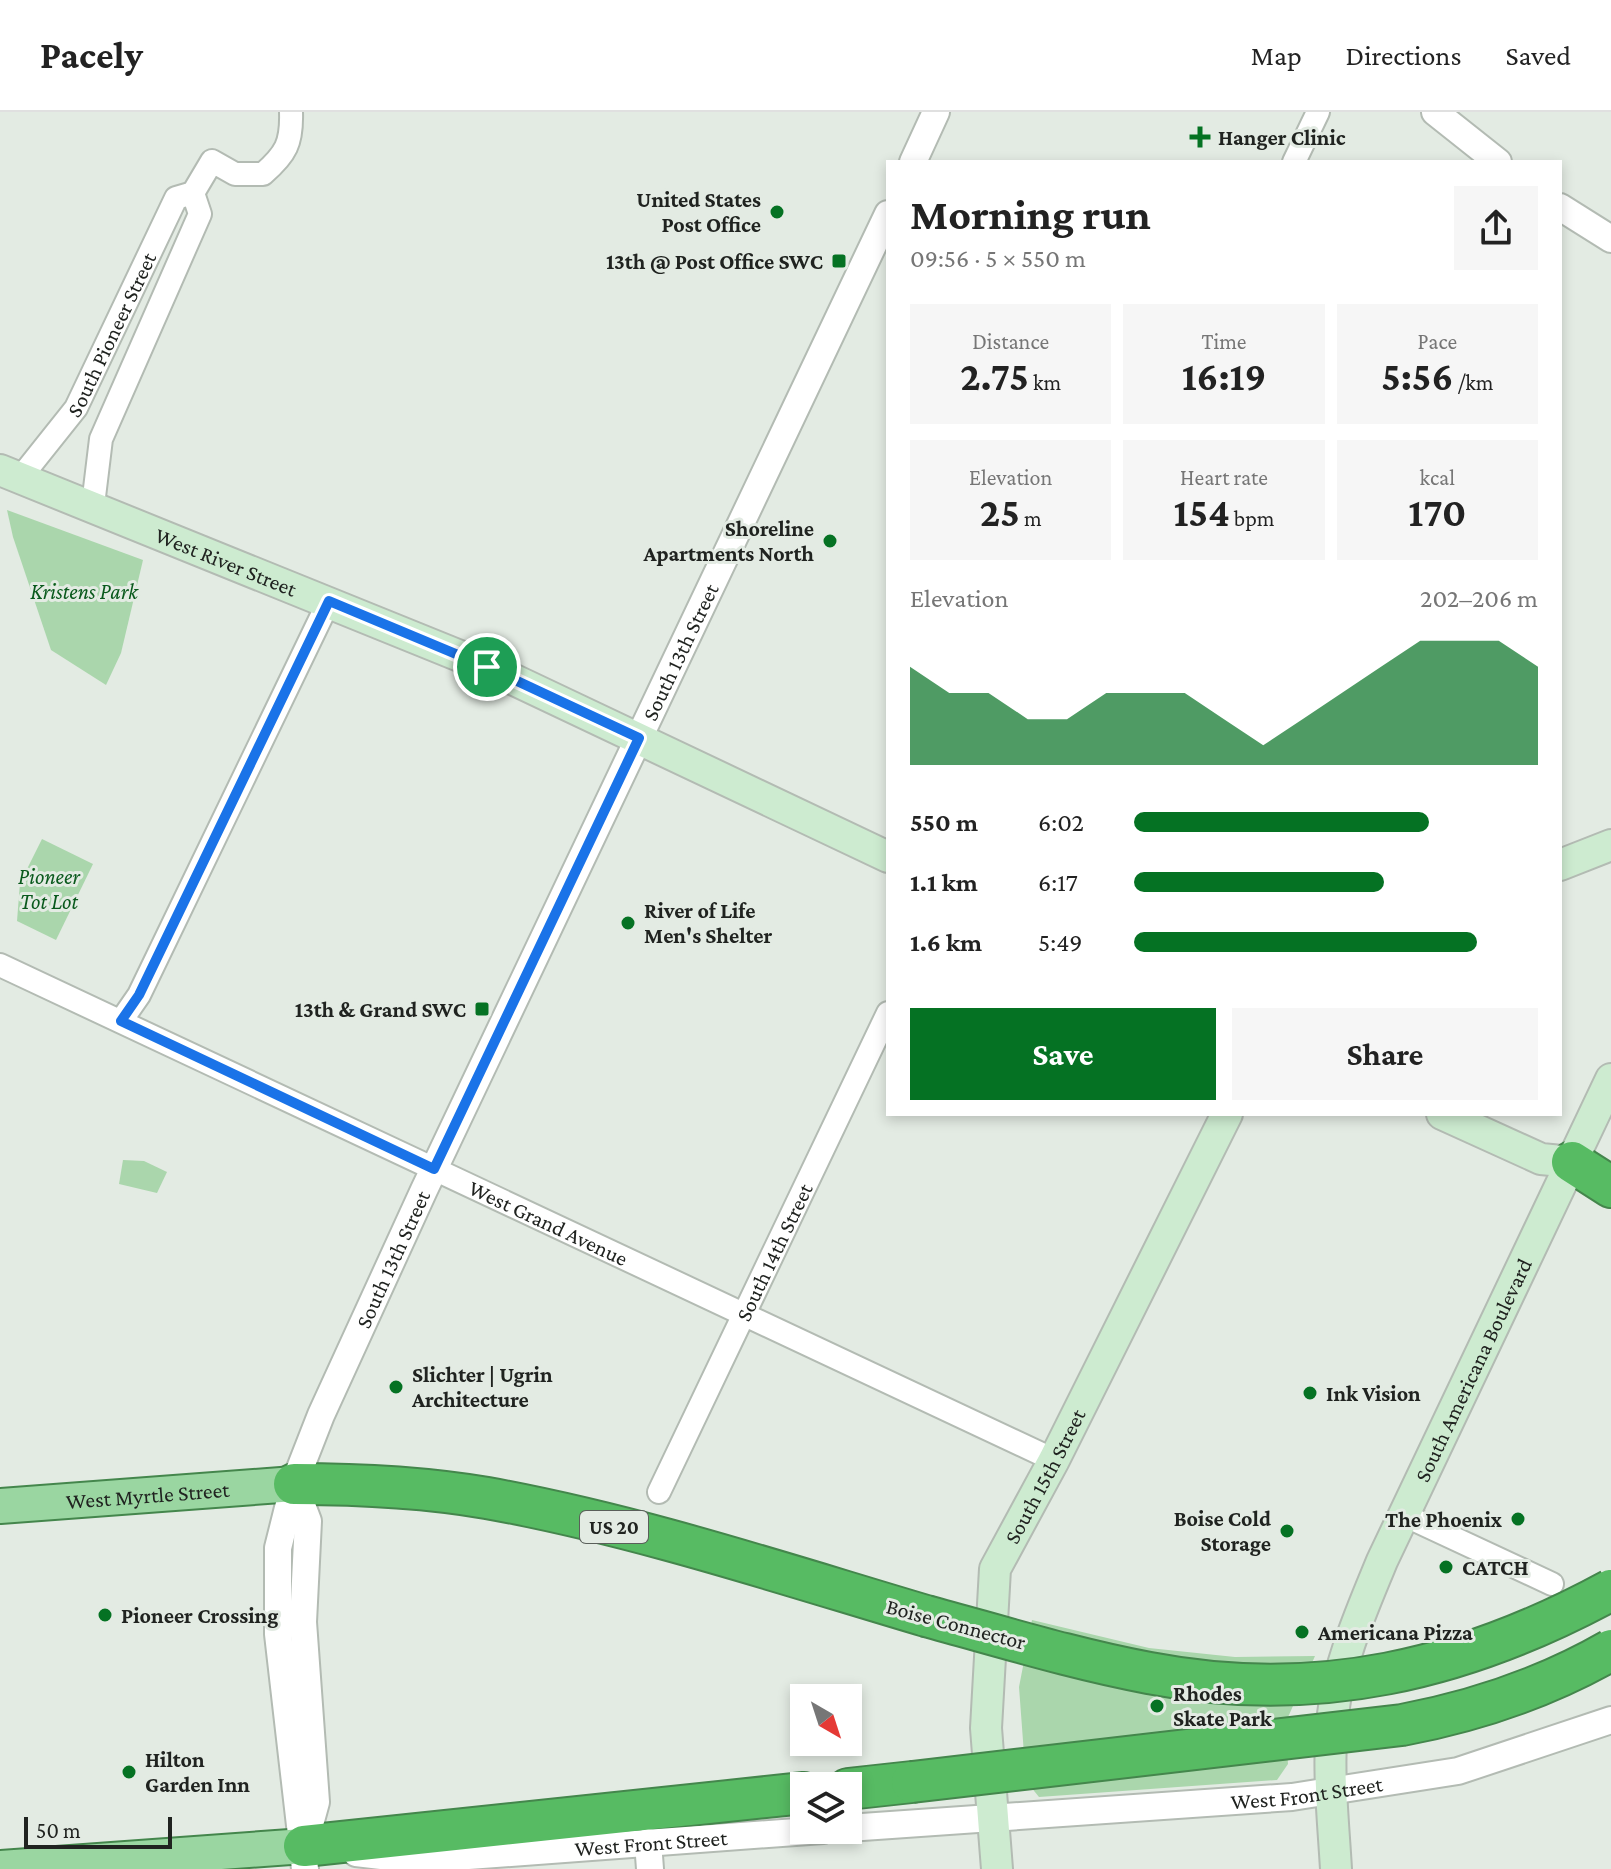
<!DOCTYPE html>
<html lang="en">
<head>
<meta charset="utf-8">
<style>
  body { margin:0; font-family:"Crimson Pro",serif; background:#f6f6f6; color:#222; height:100vh; display:flex; flex-direction:column; font-size:30px; white-space:nowrap }
  * { box-sizing:border-box; margin:0 }
  p { font-size:26px; color:#767676 }
  .icon { flex:none; width:44px; height:44px; fill:none; stroke:currentColor; stroke-width:2; stroke-linecap:round; stroke-linejoin:round }
  .map { position:relative; flex:1; overflow:hidden }
  .sheet { position:absolute; left:886px; top:48px; width:676px; height:956px; display:flex; flex-direction:column; background:#fff; border-radius:0px; box-shadow:0 4px 12px #0003 }
  .sheet>* { flex:none }
  .needle { width:52px; rotate:141deg }
  .fabs { position:absolute; left:790px; top:1572px; display:grid; gap:16px }
  .fabs a { display:grid; place-items:center; width:72px; height:72px; border-radius:0px; background:#fff; box-shadow:0 4px 12px #0003; font-size:40px }
  .scale { position:absolute; left:24px; bottom:20px; width:148px; box-sizing:border-box; padding-left:8px; border:4px solid #202320; border-top:0; font-size:22px; line-height:28px; white-space:nowrap; color:#202320; -webkit-text-stroke:6px #e3ebe3; paint-order:stroke }
  .pin { position:absolute; display:grid; place-items:center; width:68px; height:68px; color:#fff; margin:-34px; border:4px solid #fff; border-radius:50%; box-shadow:0 2px 8px #0007 }
  .round { display:grid; place-items:center; flex:none; width:84px; height:84px; border-radius:0px; background:#f6f6f6 }
  .summary { display:flex; align-items:center; justify-content:space-between; height:136px; padding:0 24px }
  h1 { font-size:44px; font-weight:700; line-height:60px }
  .stats { display:grid; grid-template-columns:repeat(3,1fr); gap:12px; height:136px; padding:8px 24px }
  .stats div { display:grid; align-content:center; border-radius:0px; background:#f6f6f6; text-align:center }
  .stats b { font-size:40px; font-weight:700 }
  .stats small { font-size:22px; font-weight:400 }
  .stats p { font-size:22px }
  .chart { height:224px; padding:16px 24px }
  .chart p { display:flex; justify-content:space-between }
  .chart svg { width:100%; height:144px; margin-top:8px; fill:#057223; opacity:.7 }
  .button { display:flex; gap:16px; margin-top:auto; padding:16px 24px }
  .button a { flex:1; height:92px; border-radius:0px; background:#057223; color:#fff; font-size:32px; font-weight:700; line-height:92px; text-align:center }
  .button a+a { background:#f6f6f6; color:#222 }
  ul { padding:0 24px; list-style:none; font-size:26px }
  li { display:grid; grid-template-columns:128px 96px 1fr; align-items:center; height:60px }
  li i { height:20px; border-radius:10px; background:#057223 }
  header { display:flex; align-items:center; gap:48px; box-sizing:border-box; height:112px; padding:0 40px; background:#fff; border-bottom:2px solid #e0e0e0 }
  header strong { font-size:38px }
  nav { display:flex; gap:44px; margin-inline-start:auto; font-size:28px }
  .map>svg:first-child { display:block }
  .green { fill:#aad6ac }
  .lines { fill:none; stroke-linecap:round; stroke-linejoin:round }
  .minor-casing { stroke:#b3bbb3; stroke-width:26 }
  .tertiary-casing { stroke:#b3bbb3; stroke-width:30 }
  .secondary-casing { stroke:#b3bbb3; stroke-width:34 }
  .primary-casing { stroke:#44864c; stroke-width:38 }
  .motorway-casing { stroke:#44864c; stroke-width:44 }
  .minor { stroke:#fff; stroke-width:22 }
  .tertiary { stroke:#fff; stroke-width:26 }
  .secondary { stroke:#cdebd0; stroke-width:30 }
  .primary { stroke:#9ad6a1; stroke-width:34 }
  .motorway { stroke:#57bb63; stroke-width:40 }
  .motorway-bridge-casing { stroke:#44864c; stroke-width:44; stroke-linecap:butt }
  .motorway-bridge { stroke:#57bb63; stroke-width:40 }
  .route-casing { stroke:#fff; stroke-width:16 }
  .route { stroke:#1a73e8; stroke-width:10 }
  .poi-dot { fill:#057223; stroke:#e3ebe3; stroke-width:3 }
  .labels { text-anchor:middle; dominant-baseline:central; stroke-width:6; stroke-linejoin:round; paint-order:stroke }
  .shield { fill:#e3ebe3; stroke:#5a5f5a; stroke-width:2 }
  .shield-label { font-size:20px; font-weight:bold; fill:#202320 }
  .poi-label { font-size:22px; font-weight:bold; fill:#202320; stroke:#e3ebe3; text-anchor:start }
  .street-label { font-size:22px; fill:#202320; stroke:#e3ebe3 }
  .park-label { font-size:22px; font-style:italic; fill:#09591c; stroke:#e3ebe3 }
</style>
</head>
<body>
<header>
<strong>Pacely</strong>
<nav><a>Map</a><a>Directions</a><a>Saved</a></nav>
</header>
<div class="map">
<svg width="1611" height="1757" viewBox="0 0 1611 1757">
  <rect width="100%" height="100%" fill="#e3ebe3"/>
  <g class="green">
    <path d="M7,398l136,50 -22,93 -15,32 -55,-35 -38,-113z"/>
    <path d="M42,727l51,25 -37,76 -39,-19 3,-38z"/>
    <path d="M123,1048l21,1 23,11 -10,21 -38,-9z"/>
    <path d="M1032,1508l117,28 86,9 80,-1 -30,68 3,40 -11,16 -238,17 -13,-16 -7,-94z"/>
  </g>
  <g class="lines">
    <defs>
      <g id="minor">
        <path d="M1294,50l24,-50"/>
        <path id="s1" d="M21,365l55,-69 100,-210 17,-5 19,-32 23,13h28c23,-20 29,-31 28,-62"/>
        <path d="M93,393l8,-66 99,-225 -7,-21"/>
        <path id="s2" d="M0,853l1054,495"/>
        <path d="M121,909l18,-26 190,-394"/>
        <path id="s3" d="M659,1380l229,-479"/>
        <path d="M1404,1403l148,69"/>
      </g>
      <g id="tertiary">
        <path d="M1435,0l63,50"/>
        <path d="M913,50l23,-50"/>
        <path d="M1560,95l51,32"/>
        <path d="M294,1372l14,37 -5,101 13,180 -9,33"/>
        <path id="s4" d="M848,1716l444,-31 166,-26 153,-51"/>
        <path d="M648,1730l2,27"/>
        <path id="s5" d="M356,1741l58,7 409,-30"/>
        <path id="s6" d="M305,1757l-27,-235v-86l16,-64 27,-69 103,-225 464,-976"/>
      </g>
      <g id="secondary">
        <path id="s7" d="M0,358l487,197 401,190"/>
        <path d="M1560,753l51,-20"/>
        <path d="M1442,1002l99,45 31,3"/>
        <path id="s8" d="M997,1757l-11,-141 9,-159 59,-109 173,-346"/>
        <path id="s9" d="M1336,1757c-3,-52 -9,-103 -3,-155 6,-53 29,-104 49,-153l229,-482"/>
      </g>
      <g id="primary">
        <path id="s10" d="M0,1394l294,-22"/>
        <path d="M0,1756l304,-22"/>
      </g>
      <g id="motorway">
        <path d="M1572,1050l39,25"/>
        <path d="M294,1372c65,0 129,3 193,14 149,27 294,75 439,118"/>
        <path d="M848,1677l64,-7"/>
        <path d="M304,1734l500,-53"/>
      </g>
    </defs>
    <use href="#minor" class="minor-casing"/>
    <use href="#tertiary" class="tertiary-casing"/>
    <use href="#secondary" class="secondary-casing"/>
    <use href="#primary" class="primary-casing"/>
    <use href="#motorway" class="motorway-casing"/>
    <use href="#minor" class="minor"/>
    <use href="#tertiary" class="tertiary"/>
    <use href="#secondary" class="secondary"/>
    <use href="#primary" class="primary"/>
    <use href="#motorway" class="motorway"/>
    <defs>
      <g id="motorway-bridge">
        <path d="M926,1504c74,20 148,43 223,57 167,32 315,-3 462,-83"/>
        <path d="M912,1670l490,-57c74,-14 143,-37 209,-75"/>
      </g>
    </defs>
    <use href="#motorway-bridge" class="motorway-bridge-casing"/>
    <use href="#motorway-bridge" class="motorway-bridge"/>
  </g>
  <g class="lines">
    <defs>
      <path id="route" d="M329,489l158,66 152,71 -205,431 -313,-148 18,-26z"/>
    </defs>
    <use href="#route" class="route-casing"/>
    <use href="#route" class="route"/>
  </g>
  <g class="poi-dot">
    <path d="M1196 13h8v8h8v8h-8v8h-8v-8h-8v-8h8z"/>
    <circle cx="777" cy="100" r="8"/>
    <rect x="831" y="141" width="16" height="16" rx="4"/>
    <circle cx="830" cy="429" r="8"/>
    <circle cx="628" cy="811" r="8"/>
    <rect x="474" y="889" width="16" height="16" rx="4"/>
    <circle cx="396" cy="1275" r="8"/>
    <circle cx="1310" cy="1281" r="8"/>
    <circle cx="1518" cy="1407" r="8"/>
    <circle cx="1287" cy="1419" r="8"/>
    <circle cx="1446" cy="1455" r="8"/>
    <circle cx="105" cy="1503" r="8"/>
    <circle cx="1302" cy="1520" r="8"/>
    <circle cx="1157" cy="1594" r="8"/>
    <circle cx="129" cy="1660" r="8"/>
  </g>
  <g class="labels">
    <rect class="shield" x="580" y="1399" width="68" height="32" rx="6"/>
    <g class="shield-label">
      <text x="614" y="1415">US 20</text>
    </g>
    <g class="poi-label">
      <text x="1218" y="25">Hanger Clinic</text>
      <text x="761" y="87" text-anchor="end">United States<tspan x="761" dy="25">Post Office</tspan></text>
      <text x="823" y="149" text-anchor="end">13th @ Post Office SWC</text>
      <text x="814" y="416" text-anchor="end">Shoreline<tspan x="814" dy="25">Apartments North</tspan></text>
      <text x="644" y="798">River of Life<tspan x="644" dy="25">Men's Shelter</tspan></text>
      <text x="466" y="897" text-anchor="end">13th &amp; Grand SWC</text>
      <text x="412" y="1262">Slichter | Ugrin<tspan x="412" dy="25">Architecture</tspan></text>
      <text x="1326" y="1281">Ink Vision</text>
      <text x="1271" y="1406" text-anchor="end">Boise Cold<tspan x="1271" dy="25">Storage</tspan></text>
      <text x="1502" y="1407" text-anchor="end">The Phoenix</text>
      <text x="1462" y="1455">CATCH</text>
      <text x="121" y="1503">Pioneer Crossing</text>
      <text x="1318" y="1520">Americana Pizza</text>
      <text x="1173" y="1581">Rhodes<tspan x="1173" dy="25">Skate Park</tspan></text>
      <text x="145" y="1647">Hilton<tspan x="145" dy="25">Garden Inn</tspan></text>
    </g>
    <g class="street-label">
      <text stroke="none"><textPath href="#s1" startOffset="170">South Pioneer Street</textPath></text>
      <text stroke="none"><textPath href="#s7" startOffset="244">West River Street</textPath></text>
      <text stroke="none"><textPath href="#s6" startOffset="1306">South 13th Street</textPath></text>
      <text stroke="none"><textPath href="#s2" startOffset="606">West Grand Avenue</textPath></text>
      <text stroke="none"><textPath href="#s3" startOffset="266">South 14th Street</textPath></text>
      <text stroke="none"><textPath href="#s6" startOffset="634">South 13th Street</textPath></text>
      <text stroke="none"><textPath href="#s9" startOffset="528">South Americana Boulevard</textPath></text>
      <text stroke="none"><textPath href="#s8" startOffset="406">South 15th Street</textPath></text>
      <text stroke="none"><textPath href="#s10" startOffset="148">West Myrtle Street</textPath></text>
      <text transform="translate(956 1512) rotate(15)">Boise Connector</text>
      <text stroke="none"><textPath href="#s4" startOffset="460">West Front Street</textPath></text>
      <text stroke="none"><textPath href="#s5" startOffset="296">West Front Street</textPath></text>
    </g>
    <g class="park-label">
      <text x="84" y="479">Kristens Park</text>
      <text x="49" y="764">Pioneer<tspan x="49" dy="25">Tot Lot</tspan></text>
    </g>
  </g>
</svg>
<div class="fabs">
<a><svg class="needle" viewBox="-14 -14 28 28"><path d="M0-13l5 13h-10z" fill="#e53935"/><path d="M0 13l5-13h-10z" fill="#767676"/></svg></a>
<a><svg class="icon" aria-label="layers" viewBox="0 0 24 24"><path d="M12 4l9 5-9 5-9-5zM3 14l9 5 9-5"/></svg></a>
</div>
<div class="scale">50 m</div>
<div class="pin" style="left:487px;top:555px;background:#1e9e55"><svg class="icon" aria-label="arrive" viewBox="0 0 24 24"><path d="M6 21V4h12l-3 4 3 4H6"/></svg></div>
<section class="sheet">
<div class="summary"><div><h1>Morning run</h1><p>09:56 · 5 × 550 m</p></div><a class="round"><svg class="icon" aria-label="share" viewBox="0 0 24 24"><path d="M12 15V3M7 8l5-5 5 5M5 13v7h14v-7"/></svg></a></div>
<div class="stats">
<div><p>Distance</p><b>2.75<small> km</small></b></div>
<div><p>Time</p><b>16:19</b></div>
<div><p>Pace</p><b>5:56<small> /km</small></b></div>
</div>
<div class="stats">
<div><p>Elevation</p><b>25<small> m</small></b></div>
<div><p>Heart rate</p><b>154<small> bpm</small></b></div>
<div><p>kcal</p><b>170</b></div>
</div>
<div class="chart"><p><span>Elevation</span>202–206 m</p>
<svg viewBox="0 0 160 44" preserveAspectRatio="none"><path d="M0 44V14L10 22L20 22L30 30L40 30L50 22L60 22L70 22L80 30L90 38L100 30L110 22L120 14L130 6L140 6L150 6L160 14V44z"/></svg>
</div>
<ul>
<li><b>550 m</b>6:02<i style="width:73%"></i></li>
<li><b>1.1 km</b>6:17<i style="width:62%"></i></li>
<li><b>1.6 km</b>5:49<i style="width:85%"></i></li>
</ul>
<div class="button"><a>Save</a><a>Share</a></div>
</section>
</div>
</body>
</html>
